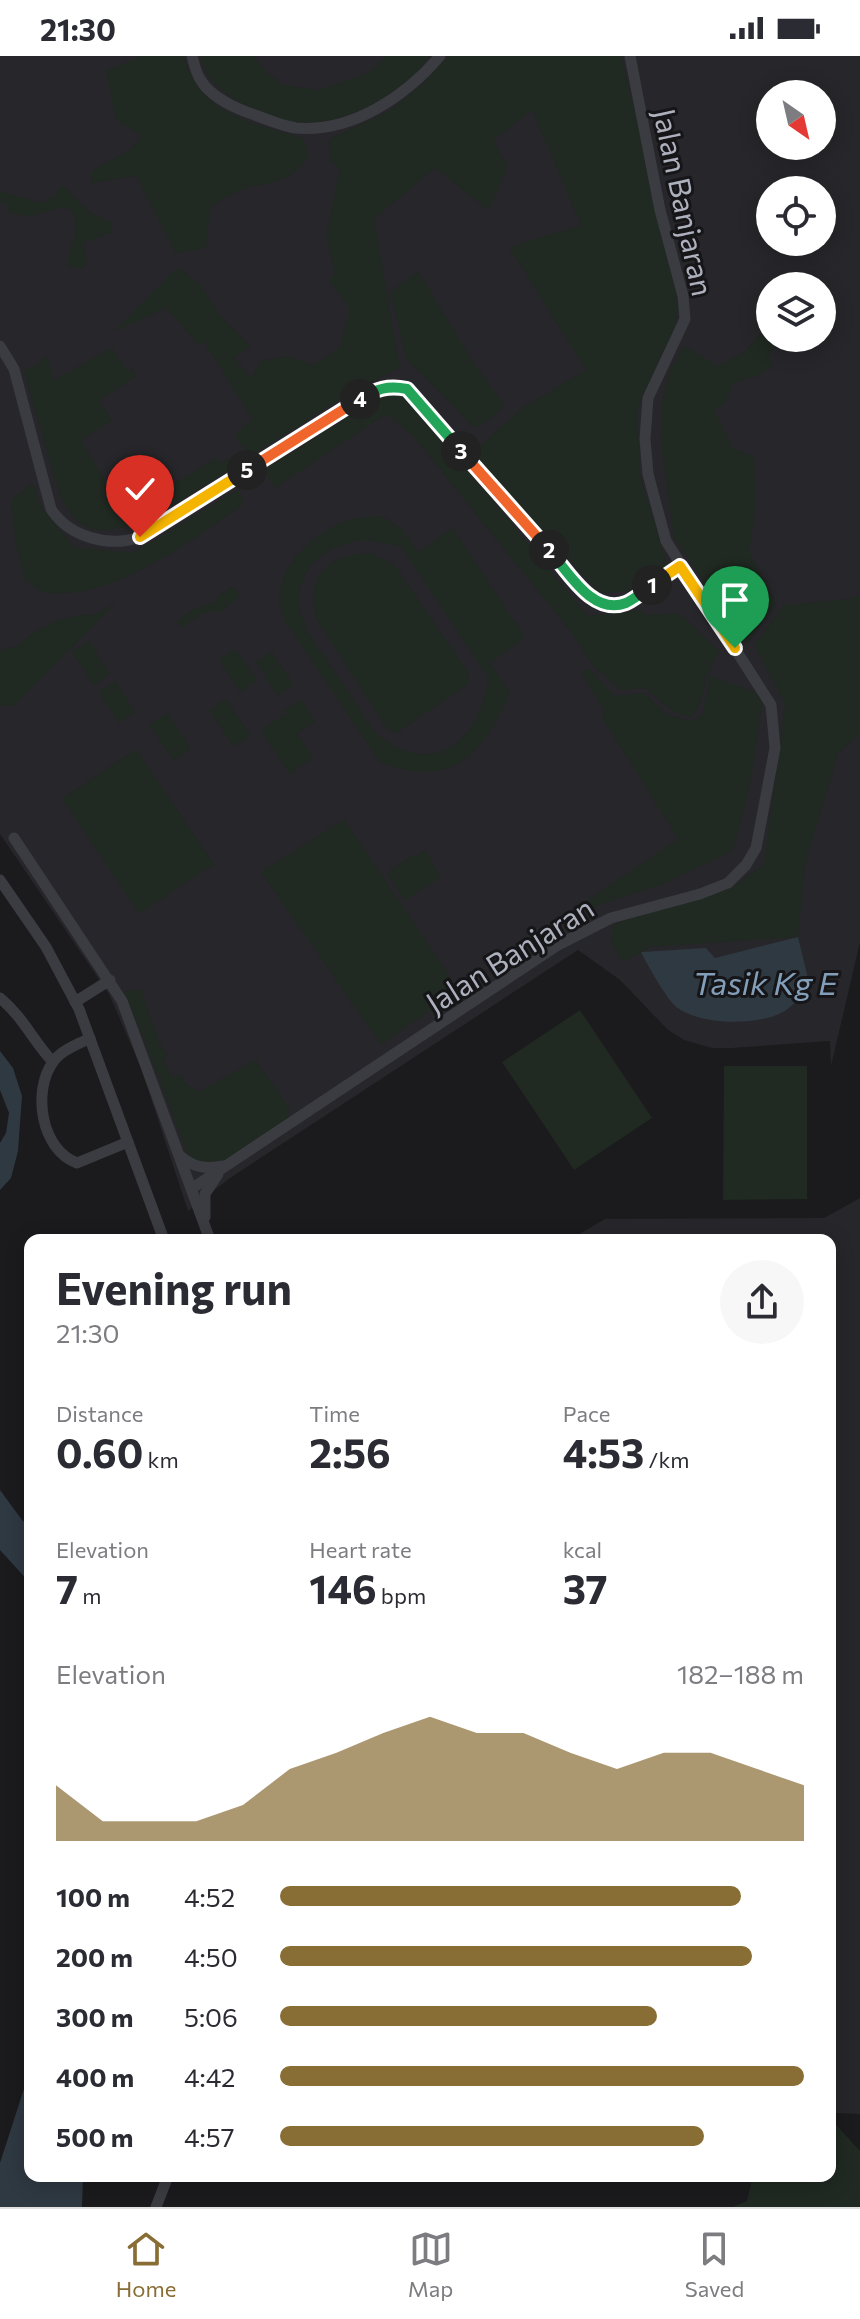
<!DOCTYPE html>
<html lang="en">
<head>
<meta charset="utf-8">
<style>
  body { margin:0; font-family:Commissioner,sans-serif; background:#f7f7f7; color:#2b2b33; height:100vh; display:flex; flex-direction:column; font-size:30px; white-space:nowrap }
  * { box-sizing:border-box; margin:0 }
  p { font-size:26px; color:#7c7c81 }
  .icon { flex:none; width:44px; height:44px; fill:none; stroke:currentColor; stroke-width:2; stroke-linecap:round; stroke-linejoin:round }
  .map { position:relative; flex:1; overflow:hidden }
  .drawer { position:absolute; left:24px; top:1178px; width:812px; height:948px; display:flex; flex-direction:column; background:#fff; border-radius:16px; box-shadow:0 4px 20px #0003 }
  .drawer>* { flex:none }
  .needle { width:52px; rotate:146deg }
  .controls { position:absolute; left:756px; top:24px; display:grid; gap:16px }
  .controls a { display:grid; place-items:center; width:80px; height:80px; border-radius:50%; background:#fff; box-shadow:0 4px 20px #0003; font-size:40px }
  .pin { position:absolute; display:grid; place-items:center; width:68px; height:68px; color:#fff; margin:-82px -34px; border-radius:50% 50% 50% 0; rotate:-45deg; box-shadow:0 0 8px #0007 }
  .pin .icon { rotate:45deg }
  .km { position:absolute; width:40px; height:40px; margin:-20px; border-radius:50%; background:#222; color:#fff; font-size:22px; line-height:40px; text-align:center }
  .round { display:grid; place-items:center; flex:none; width:84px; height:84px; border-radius:42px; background:#f7f7f7 }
  .overview { display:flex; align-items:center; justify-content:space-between; height:136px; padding:0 32px }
  h1 { font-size:44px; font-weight:700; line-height:60px }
  .stats { display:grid; grid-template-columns:repeat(3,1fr); gap:12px; height:136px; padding:8px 32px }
  .stats div { display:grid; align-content:center }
  .stats b { font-size:40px; font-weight:700 }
  .stats small { font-size:22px; font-weight:400 }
  .stats p { font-size:22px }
  .chart { height:224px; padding:16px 32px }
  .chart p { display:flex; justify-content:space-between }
  .chart svg { width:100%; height:144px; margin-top:8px; fill:#886d34; opacity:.7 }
  ul { padding:0 32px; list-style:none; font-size:26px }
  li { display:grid; grid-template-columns:128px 96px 1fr; align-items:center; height:60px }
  li i { height:20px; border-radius:10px; background:#886d34 }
  .status { display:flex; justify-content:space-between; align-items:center; height:56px; padding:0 40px; background:#fff; direction:ltr }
  .status svg { height:22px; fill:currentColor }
  .menu { display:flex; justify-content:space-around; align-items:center; height:112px; border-top:2px solid #e1e1e2; background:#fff; font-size:22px; color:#7c7c81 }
  .menu a { display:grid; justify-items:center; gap:4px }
  .menu .current { color:#886d34 }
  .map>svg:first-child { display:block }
  .built { fill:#27262a; fill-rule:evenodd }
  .green { fill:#202922; fill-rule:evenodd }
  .water { fill:#2f3942 }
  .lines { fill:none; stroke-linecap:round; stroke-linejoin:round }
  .minor { stroke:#3b3c42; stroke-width:11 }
  .split-1-casing { stroke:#fff; stroke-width:16 }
  .split-2-casing { stroke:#fff; stroke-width:16 }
  .split-3-casing { stroke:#fff; stroke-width:16 }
  .split-4-casing { stroke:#fff; stroke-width:16 }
  .split-5-casing { stroke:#fff; stroke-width:16 }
  .split-6-casing { stroke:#fff; stroke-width:16 }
  .split-1 { stroke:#f5b400; stroke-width:10 }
  .split-2 { stroke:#22a559; stroke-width:10 }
  .split-3 { stroke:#f0652b; stroke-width:10 }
  .split-4 { stroke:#22a559; stroke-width:10 }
  .split-5 { stroke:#f0652b; stroke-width:10 }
  .split-6 { stroke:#f5b400; stroke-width:10 }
  .labels { text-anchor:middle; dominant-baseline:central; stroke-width:6; stroke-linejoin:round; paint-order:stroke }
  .street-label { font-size:30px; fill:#adb1bd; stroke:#161518 }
  .water-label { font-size:32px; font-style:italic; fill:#839eb9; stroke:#161518 }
</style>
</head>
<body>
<div class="status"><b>21:30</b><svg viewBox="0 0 49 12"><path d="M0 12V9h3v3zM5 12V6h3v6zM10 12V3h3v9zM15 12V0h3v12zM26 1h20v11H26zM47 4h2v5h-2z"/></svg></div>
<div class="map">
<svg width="860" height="2151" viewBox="0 0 860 2151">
  <rect width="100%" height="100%" fill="#1b1a1d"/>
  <g class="built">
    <path d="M0,0h860v886l-29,124 -1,-25 -98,7h-20l-28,-8 -16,-10 -48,-50 -42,-30 -348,228 -42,33 -47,-143 -32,-74 -109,-160zM770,38h52v52h-52zM770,134h52v52h-52zM770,230h52v52h-52z"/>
    <path d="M860,1142v916l-26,-1 -4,-22v-851h-261l36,-21 219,-1z"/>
  </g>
  <g class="green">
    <path d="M142,0h41c21,61 65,65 120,82l6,18c-19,31 -48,24 -77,38 -8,4 -15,9 -22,14l-4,40 -31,5 -39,-77 -45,7 1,-12 37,-21 13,-15 -26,-15 -10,-49z"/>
    <path d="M200,0h53l14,17 16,12 36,5 49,-17 19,-17h44c-8,9 -15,20 -24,28 -24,23 -84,44 -117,39 -13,-2 -28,-11 -40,-16 -24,-10 -44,-25 -50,-51z"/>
    <path d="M448,0h173l60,241 -6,30 -38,81 3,66 27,90 -35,27 -32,2 -129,-139 51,-46 64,-38 -77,-123 72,-22 -49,-115 -39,31 15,26 -20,43 -53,-42 -61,51 26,149 -50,25 -101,64 -14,-22 17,-17 -48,-76 -6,3 -31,-37 -54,24 65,-65 24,20 15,25 33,34 -16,12 18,20 8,-17 28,-5 26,9 25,-17 11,-38 -21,-30 6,-7 -9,-38 14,-66 -10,-10 -1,-20 60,-28 34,-28z"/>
    <path d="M60,130h5c16,20 21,27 46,36l1,10 -28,11 3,16 -5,10 -14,-2c-2,-26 15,-27 3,-58 -16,-4 -28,6 -42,7 -7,0 -15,-3 -22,-4v-8l-7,-1v-12l41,12 14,-7z"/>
    <path d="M418,215l57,94 27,37 1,5 -19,17 -11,3 -36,-38 -30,-28 -17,-69z"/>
    <path d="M761,278l22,9 -15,10 5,12 -15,11 -24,7 -9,21 -11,6 18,38 22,9 2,48 -7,47 27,51 -29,41 -73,-106 -13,-94 1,-42 7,-30 15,-26 35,20 25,-14z"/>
    <path d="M112,292l16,23 4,-3 5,8 -38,24 13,20 -31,20 36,62 18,-8 8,9 72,-45 4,5 11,-5 6,8c-32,19 -111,77 -147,62 -14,-5 -22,-20 -29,-32l-36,-124 23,-15 7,23z"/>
    <path d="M386,337l19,2 183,221 53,-6 5,5 33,-2 41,40c-21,22 -11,49 -30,64l-18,-6 -27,-23 -25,2 -27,-24 -21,-33 -161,-199 -25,-20 -111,74 -11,-18z"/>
    <path d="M33,427l9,26 33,38 57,6 107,-64 5,15c-52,36 -134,99 -200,88 -7,-1 -14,-9 -20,-13l-8,-33 -5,-46z"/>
    <path d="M382,460l20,13 16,23 35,-24 72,110 -35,25 20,30c-26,62 -61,99 -131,68l-95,-141c-2,-8 -6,-18 -5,-25 2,-30 33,-59 59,-71 14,-7 30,-7 44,-8zM366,484l34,6 87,130c1,14 -3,23 -8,36 -22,51 -71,55 -107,17 -13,-21 -26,-42 -41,-63 -9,-13 -21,-27 -27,-42 -18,-48 17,-81 62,-84z"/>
    <path d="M370,497l18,8 11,10 68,100 3,12 -75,51 -9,-7 -70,-108c-12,-43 13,-65 54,-66z"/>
    <path d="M232,530l8,9 -18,16 -20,2 -19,14 -7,-4c10,-9 26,-22 39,-19l4,-9z"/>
    <path d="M860,539v138l-22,21 -33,110 -7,73 -148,10 -27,15 -12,-19 2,-19 118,-36 33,-24 21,-160 -31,-59 30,-40 63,-6z"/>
    <path d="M116,547l-101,102 -15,1v-56l17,-4 20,-16 27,-12 31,-4z"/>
    <path d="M89,585l21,33 -16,11 -22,-33z"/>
    <path d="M236,593l21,31 -17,12 -21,-32z"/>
    <path d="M272,596l22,33 -16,11 -22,-34z"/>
    <path d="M590,613l24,27 30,-3 24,22 24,6 11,-7 7,-38 53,19c-7,53 -13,105 -31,156l-69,33 -84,27 1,-6 98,-66 -77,-123 4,-4 -25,-41z"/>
    <path d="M115,625l20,31 -16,11 -20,-31z"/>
    <path d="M226,643l25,37 -17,11 -25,-37z"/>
    <path d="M301,643l14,23 -18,11 16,24 -23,17 -29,-43 23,-17 12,16 -12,-20z"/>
    <path d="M167,657l24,36 -17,12 -25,-36z"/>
    <path d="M136,693l78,115 -75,50 -77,-115z"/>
    <path d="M344,763l115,171 -78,55 -120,-173z"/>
    <path d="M425,794l16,27 -36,24 -18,-28 26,-19 2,3z"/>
    <path d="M140,933l21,57 7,9 -5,7 10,15 6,-3 9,12 12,5 56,-31 33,48 -1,9c-18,13 -66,53 -87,48 -6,-2 -10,-7 -14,-12l-50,-132 -15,-29z"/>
    <path d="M580,954l72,108 -78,52 -72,-108z"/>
    <path d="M724,1010h83v133l-84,1z"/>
    <path d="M830,2062l30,33v56h-128l15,-6 6,-25h77z"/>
  </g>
  <g class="water">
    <path d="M798,881l11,45c-7,13 -15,25 -30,32 -26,12 -81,11 -104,-8 -8,-7 -29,-43 -34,-54l65,-4 9,10z"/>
    <path d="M0,995l13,17 9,28 -4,55 -7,27 -11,12v-47l6,-10 3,-20 -9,-23z"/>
    <path d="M0,1434l22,30 8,6v57l-30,-33z"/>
    <path d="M30,2014v106h53l-1,31h-82v-44z"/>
  </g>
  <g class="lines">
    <g class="minor">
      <path d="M192,0c2,7 4,17 8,23 10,18 37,30 55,36 13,5 28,11 41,13 56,5 110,-32 144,-72"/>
      <path d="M0,290l14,23 37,140c18,28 58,39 89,28l237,-149 19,-1 11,2 184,209c32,20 63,-14 89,-32"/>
      <path d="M14,782l108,163 88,239"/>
      <path d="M0,824l46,67 33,62 85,231"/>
      <path d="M0,942c24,20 33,43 53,64"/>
      <path d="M75,946l35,-22"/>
      <path d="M90,982c-13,7 -29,12 -37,24 -21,29 -12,88 24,101l51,-21"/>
      <path d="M180,1100c14,12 26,13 43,10"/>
      <path d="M191,1133l367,-244 53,-27 89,-24 28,-11 18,-18 10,-17 19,-100 -4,-43 -105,-164 -18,-67 -3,-35 3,-41 37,-79 -2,-23 -23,-86 -30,-154"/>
      <path d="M205,1161v-23l13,-20"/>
      <path d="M156,2151l12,-31"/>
    </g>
  </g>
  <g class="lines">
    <defs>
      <path id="split-1" d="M652,529l28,-19 55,82"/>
      <path id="split-2" d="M549,494c19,21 43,66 77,53 9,-4 18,-12 26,-18"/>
      <path id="split-3" d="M461,395l88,99"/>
      <path id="split-4" d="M360,343c16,-10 28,-14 47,-10l54,62"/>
      <path id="split-5" d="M247,414l113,-71"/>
      <path id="split-6" d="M140,481l107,-67"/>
    </defs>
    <use href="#split-1" class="split-1-casing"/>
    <use href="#split-2" class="split-2-casing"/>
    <use href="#split-3" class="split-3-casing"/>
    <use href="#split-4" class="split-4-casing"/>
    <use href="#split-5" class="split-5-casing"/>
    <use href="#split-6" class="split-6-casing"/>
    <use href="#split-1" class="split-1"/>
    <use href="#split-2" class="split-2"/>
    <use href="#split-3" class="split-3"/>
    <use href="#split-4" class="split-4"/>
    <use href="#split-5" class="split-5"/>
    <use href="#split-6" class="split-6"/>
  </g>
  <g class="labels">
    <g class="street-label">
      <text transform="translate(685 146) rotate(78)">Jalan Banjaran</text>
      <text transform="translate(509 898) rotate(-32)">Jalan Banjaran</text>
    </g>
    <g class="water-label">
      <text x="765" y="926">Tasik Kg E</text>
    </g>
  </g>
</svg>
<div class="controls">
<a><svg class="needle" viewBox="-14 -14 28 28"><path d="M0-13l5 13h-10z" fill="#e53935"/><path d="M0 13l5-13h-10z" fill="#7c7c81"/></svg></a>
<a><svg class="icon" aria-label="locate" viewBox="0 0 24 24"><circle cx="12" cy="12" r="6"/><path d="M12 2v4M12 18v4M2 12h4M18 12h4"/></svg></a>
<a><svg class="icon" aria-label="layers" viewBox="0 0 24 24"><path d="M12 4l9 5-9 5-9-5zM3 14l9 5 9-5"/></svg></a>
</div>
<div class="pin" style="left:735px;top:592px;background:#1e9e55"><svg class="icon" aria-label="arrive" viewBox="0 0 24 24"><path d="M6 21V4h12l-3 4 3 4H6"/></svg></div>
<div class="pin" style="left:140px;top:481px;background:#d93025"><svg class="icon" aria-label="check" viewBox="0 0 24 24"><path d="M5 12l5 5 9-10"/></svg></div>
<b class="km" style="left:652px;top:529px">1</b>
<b class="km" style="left:549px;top:494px">2</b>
<b class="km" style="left:461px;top:395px">3</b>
<b class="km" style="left:360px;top:343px">4</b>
<b class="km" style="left:247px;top:414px">5</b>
<section class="drawer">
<div class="overview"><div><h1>Evening run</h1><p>21:30</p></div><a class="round"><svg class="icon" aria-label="share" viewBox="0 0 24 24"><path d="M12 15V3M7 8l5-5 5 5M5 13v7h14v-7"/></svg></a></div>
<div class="stats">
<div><p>Distance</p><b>0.60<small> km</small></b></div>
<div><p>Time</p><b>2:56</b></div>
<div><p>Pace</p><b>4:53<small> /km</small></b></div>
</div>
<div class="stats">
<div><p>Elevation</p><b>7<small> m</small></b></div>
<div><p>Heart rate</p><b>146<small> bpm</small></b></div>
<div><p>kcal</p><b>37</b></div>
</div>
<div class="chart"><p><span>Elevation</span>182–188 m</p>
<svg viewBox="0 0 160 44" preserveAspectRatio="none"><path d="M0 44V27L10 38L20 38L30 38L40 33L50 22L60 17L70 11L80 6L90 11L100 11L110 17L120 22L130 17L140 17L150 22L160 27V44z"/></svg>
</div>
<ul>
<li><b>100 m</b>4:52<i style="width:88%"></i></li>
<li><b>200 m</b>4:50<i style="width:90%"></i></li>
<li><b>300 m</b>5:06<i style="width:72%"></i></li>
<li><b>400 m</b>4:42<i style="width:100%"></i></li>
<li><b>500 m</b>4:57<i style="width:81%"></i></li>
</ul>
</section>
</div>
<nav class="menu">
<a class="current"><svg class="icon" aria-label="home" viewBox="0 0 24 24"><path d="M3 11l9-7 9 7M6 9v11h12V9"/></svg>Home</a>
<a><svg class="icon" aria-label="map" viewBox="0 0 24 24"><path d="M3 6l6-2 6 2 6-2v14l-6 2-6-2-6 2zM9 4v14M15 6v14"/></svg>Map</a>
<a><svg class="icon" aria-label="saved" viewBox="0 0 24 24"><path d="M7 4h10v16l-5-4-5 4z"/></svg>Saved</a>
</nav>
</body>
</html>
